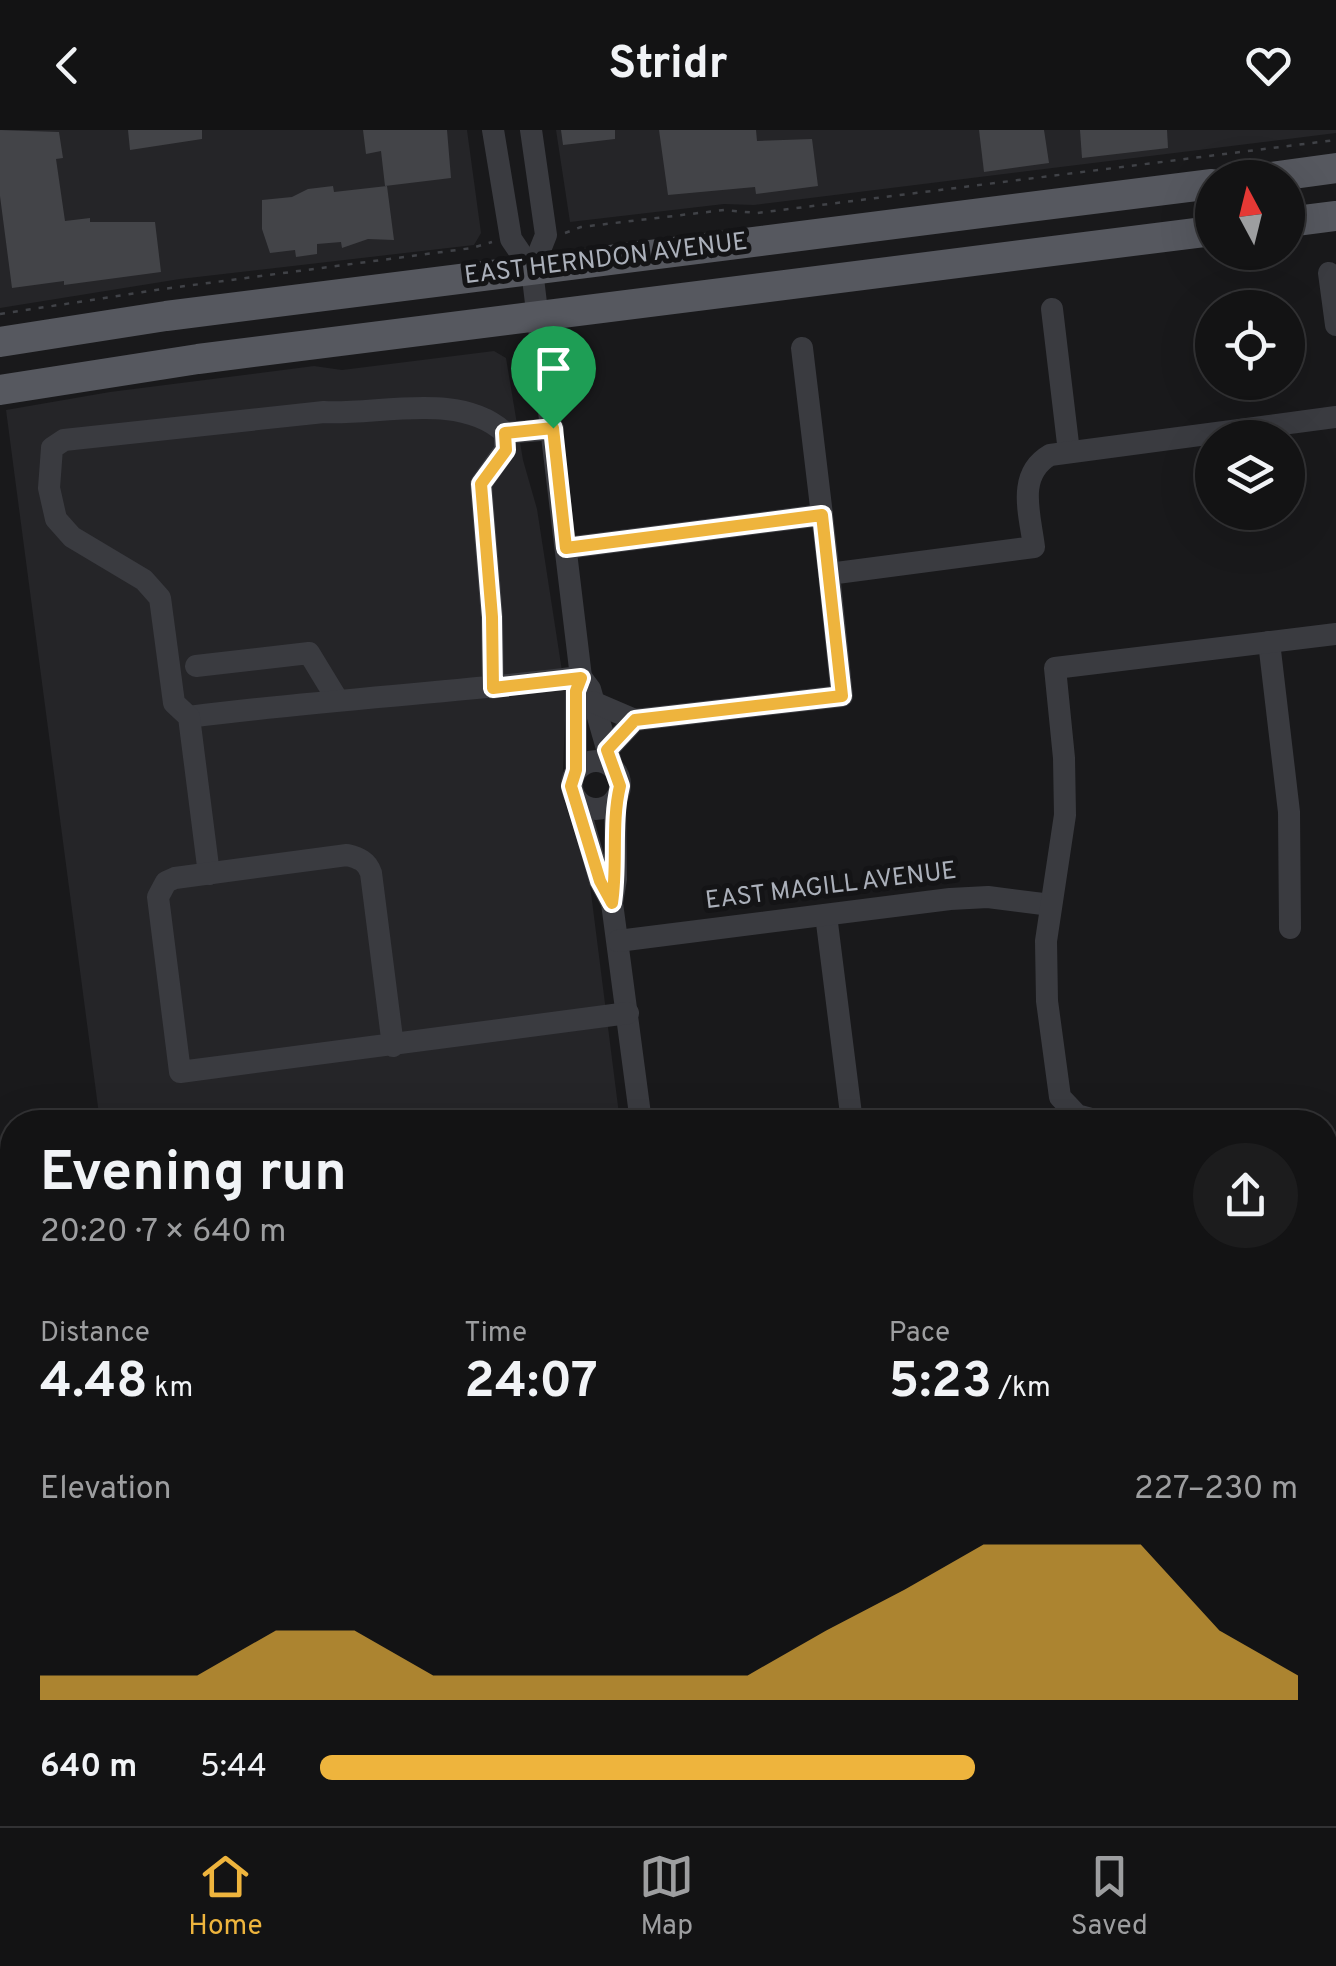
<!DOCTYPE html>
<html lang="en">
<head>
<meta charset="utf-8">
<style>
  body { margin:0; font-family:Overpass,sans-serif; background:#1c1c1d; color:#f1f3f6; height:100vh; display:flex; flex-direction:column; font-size:38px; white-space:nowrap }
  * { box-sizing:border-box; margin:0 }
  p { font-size:32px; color:#9d9ea0 }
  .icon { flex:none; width:55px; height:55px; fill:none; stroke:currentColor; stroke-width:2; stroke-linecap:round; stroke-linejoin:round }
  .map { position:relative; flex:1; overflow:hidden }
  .details { position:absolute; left:0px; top:980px; width:1338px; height:718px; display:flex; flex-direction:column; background:#131314; border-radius:40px 40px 0 0; box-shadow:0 10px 40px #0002,0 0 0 2px #323234 }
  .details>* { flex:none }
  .needle { width:65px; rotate:353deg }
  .buttons { position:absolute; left:1195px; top:30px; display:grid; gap:20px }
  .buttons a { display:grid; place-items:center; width:110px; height:110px; border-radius:50%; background:#131314; box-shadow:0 10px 40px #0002,0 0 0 2px #323234; font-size:50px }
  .pin { position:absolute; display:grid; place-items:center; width:85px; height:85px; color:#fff; margin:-102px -42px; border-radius:50% 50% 50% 0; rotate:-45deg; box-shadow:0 0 10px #0007 }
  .pin .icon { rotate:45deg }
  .round { display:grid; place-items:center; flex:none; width:105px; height:105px; border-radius:52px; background:#1c1c1d }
  .summary { display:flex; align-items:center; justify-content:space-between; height:170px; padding:0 40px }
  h1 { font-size:55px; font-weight:700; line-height:75px }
  .stats { display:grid; grid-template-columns:repeat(3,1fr); gap:15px; height:170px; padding:10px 40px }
  .stats div { display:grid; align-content:center }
  .stats b { font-size:50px; font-weight:700 }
  .stats small { font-size:28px; font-weight:400 }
  .stats p { font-size:28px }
  .chart { height:280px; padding:20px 40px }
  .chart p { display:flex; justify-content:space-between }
  .chart svg { width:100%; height:180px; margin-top:10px; fill:#eeb43d; opacity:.7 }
  ul { padding:0 40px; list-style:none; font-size:32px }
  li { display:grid; grid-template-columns:160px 120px 1fr; align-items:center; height:75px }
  li i { height:25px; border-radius:12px; background:#eeb43d }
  header { display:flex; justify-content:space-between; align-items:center; height:130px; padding:0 40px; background:#131314; font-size:45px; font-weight:700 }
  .dock { display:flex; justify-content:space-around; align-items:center; height:140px; border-top:2px solid #323234; background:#131314; font-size:28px; color:#9d9ea0 }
  .dock a { display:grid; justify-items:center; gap:5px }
  .dock .on { color:#eeb43d }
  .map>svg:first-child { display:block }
  .built { fill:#252528 }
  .building { fill:#434448 }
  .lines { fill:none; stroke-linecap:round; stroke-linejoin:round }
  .path { stroke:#404247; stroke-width:2.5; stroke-dasharray:5 8; stroke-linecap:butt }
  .minor { stroke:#3a3b40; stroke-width:22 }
  .major { stroke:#56585f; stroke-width:30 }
  .route-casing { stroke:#fff; stroke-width:20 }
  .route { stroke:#eeb43d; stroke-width:12 }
  .labels { text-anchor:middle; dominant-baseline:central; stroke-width:10; stroke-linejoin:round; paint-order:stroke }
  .street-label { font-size:25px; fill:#abb0ba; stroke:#141416 }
</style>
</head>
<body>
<header><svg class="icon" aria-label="back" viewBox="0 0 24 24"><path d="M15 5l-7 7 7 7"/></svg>Stridr<svg class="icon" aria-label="heart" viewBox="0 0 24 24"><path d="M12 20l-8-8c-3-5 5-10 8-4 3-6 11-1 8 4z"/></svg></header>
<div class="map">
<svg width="1336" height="1696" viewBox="0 0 1336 1696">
  <rect width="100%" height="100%" fill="#19191b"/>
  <g class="built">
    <path d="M0,0h467l14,103 -7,12 -294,34 -180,29z"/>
    <path d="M556,0h780v3l-582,72 -30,-1 -154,18z"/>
    <path d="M494,221l12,7 17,102 14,49 29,188 -4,96 27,84 31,245h-520l-94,-712 104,-18 204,-26 28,4z"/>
  </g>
  <g class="building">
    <path d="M0,0l59,2 4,26 -7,1 9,62 25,-3v4h65l6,50 -97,13v-4l-52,7 -12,-92z"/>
    <path d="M128,0h74v9l-72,11z"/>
    <path d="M363,0h84l4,48 -66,8 -4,-35 -15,3z"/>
    <path d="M561,0h54v9l-52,6z"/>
    <path d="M659,0h97l1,11 55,-2 6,47 -62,8 -1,-7 -87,8z"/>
    <path d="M979,0h65l5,33 -65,9z"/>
    <path d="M1080,0h87l1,18 -86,10z"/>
    <path d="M333,56l1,6 53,-6 7,54 -26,-1 -26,9 -1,-6 -24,2v10l-21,3 -1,-7 -25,3 -8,-24v-29l30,-3 16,-8z"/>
  </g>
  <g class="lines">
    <g class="path">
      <path d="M565,103l16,-6 143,-17 33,3 579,-73"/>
      <path d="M0,184l163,-25 309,-41 20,-6"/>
    </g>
    <g class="minor">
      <path d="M493,0l18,109 21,31 49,407 -5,14v80"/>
      <path d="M531,0l15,105 -14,35"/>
      <path d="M1329,143l7,52"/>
      <path d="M1052,179l17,143"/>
      <path d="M822,385l7,59"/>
      <path d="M566,418l256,-33 -20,-167"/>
      <path d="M1269,512l20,170 1,116"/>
      <path d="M196,536l113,-13 28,46"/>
      <path d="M581,547l9,12 22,77"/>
      <path d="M493,558l-1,-71 -11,-133 24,-34v-17"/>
      <path d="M593,572l42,18 -28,30"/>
      <path d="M189,587c130,-17 261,-24 392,-40"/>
      <path d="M635,590l207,-24 -13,-122 205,-27c-4,-33 -18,-72 16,-92l286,-38"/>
      <circle cx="596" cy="655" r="24"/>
      <path d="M577,670l23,81 12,22"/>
      <path d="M615,670l1,79 -4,24 29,219"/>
      <path d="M209,744l-20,-157 -15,-14 -14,-105 -16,-18 -72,-43 -16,-18 -7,-31 3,-40 12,-8 260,-28c55,3 137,-21 181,21l48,-4"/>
      <path d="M826,785l26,207"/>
      <path d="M618,811l332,-42 38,-2 63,8"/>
      <path d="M393,916l-22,-173c-4,-12 -12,-15 -24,-18l-172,23 -9,4 -8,15 22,175 448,-59"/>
      <path d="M1103,992l-26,-7 -17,-18 -13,-96 -1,-60 19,-126 -1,-57 -9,-90 281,-34"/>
      <path d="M1325,1038l11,2"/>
      <path d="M0,1052l11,75 -11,5"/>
      <path d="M1325,1249l11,2"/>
      <path d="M0,1410l12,-5"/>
      <path d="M1325,1513l11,2"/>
      <path d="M323,1685l1,11"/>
      <path d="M522,1685l1,11"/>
      <path d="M728,1685l1,11"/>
      <path d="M1119,1685l56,11"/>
      <path d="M10,1696l-10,-73 12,-1"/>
    </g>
    <g class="major">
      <path d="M1263,48l73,-10"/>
      <path d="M1288,92l48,-6"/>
      <path d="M0,212l166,-26 1046,-132"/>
      <path d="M0,260l198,-31 1014,-128"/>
    </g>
  </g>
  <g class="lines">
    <defs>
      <path id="route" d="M553,298l13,120 256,-33 20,181 -207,24 -28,30 13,36c-9,37 -2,79 -8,117l-12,-22 -29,-95 5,-16v-79l5,-13 -88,10 -1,-71 -11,-133 25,-34 -1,-17z"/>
    </defs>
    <use href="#route" class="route-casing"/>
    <use href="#route" class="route"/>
  </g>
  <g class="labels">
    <g class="street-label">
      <text transform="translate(606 130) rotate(-7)">EAST HERNDON AVENUE</text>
      <text transform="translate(831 757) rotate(-7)">EAST MAGILL AVENUE</text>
    </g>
  </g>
</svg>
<div class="buttons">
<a><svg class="needle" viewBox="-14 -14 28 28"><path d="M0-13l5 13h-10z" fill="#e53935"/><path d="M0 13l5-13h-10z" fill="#9d9ea0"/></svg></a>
<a><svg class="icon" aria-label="locate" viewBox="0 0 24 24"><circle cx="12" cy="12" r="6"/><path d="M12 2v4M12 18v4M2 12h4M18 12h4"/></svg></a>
<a><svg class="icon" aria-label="layers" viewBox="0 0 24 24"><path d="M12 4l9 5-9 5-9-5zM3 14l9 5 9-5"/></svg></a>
</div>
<div class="pin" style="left:553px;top:298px;background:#1e9e55"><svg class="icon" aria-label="arrive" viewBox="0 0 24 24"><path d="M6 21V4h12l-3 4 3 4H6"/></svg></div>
<section class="details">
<div class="summary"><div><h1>Evening run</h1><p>20:20 · 7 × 640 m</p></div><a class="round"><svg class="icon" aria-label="share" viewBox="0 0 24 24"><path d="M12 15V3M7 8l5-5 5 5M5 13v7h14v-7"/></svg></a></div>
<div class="stats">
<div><p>Distance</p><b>4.48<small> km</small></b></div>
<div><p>Time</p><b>24:07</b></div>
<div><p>Pace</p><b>5:23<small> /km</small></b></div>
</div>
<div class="chart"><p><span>Elevation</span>227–230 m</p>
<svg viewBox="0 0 160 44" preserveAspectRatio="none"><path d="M0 44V38L10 38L20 38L30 27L40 27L50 38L60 38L70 38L80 38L90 38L100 27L110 17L120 6L130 6L140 6L150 27L160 38V44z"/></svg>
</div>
<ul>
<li><b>640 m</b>5:44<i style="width:67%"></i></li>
</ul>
</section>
</div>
<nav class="dock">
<a class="on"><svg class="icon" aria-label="home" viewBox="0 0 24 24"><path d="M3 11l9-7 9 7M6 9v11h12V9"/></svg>Home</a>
<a><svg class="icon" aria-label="map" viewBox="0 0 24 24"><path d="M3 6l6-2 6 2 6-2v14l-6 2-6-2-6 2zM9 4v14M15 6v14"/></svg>Map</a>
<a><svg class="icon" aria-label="saved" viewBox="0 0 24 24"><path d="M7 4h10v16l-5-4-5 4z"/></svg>Saved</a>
</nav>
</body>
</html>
